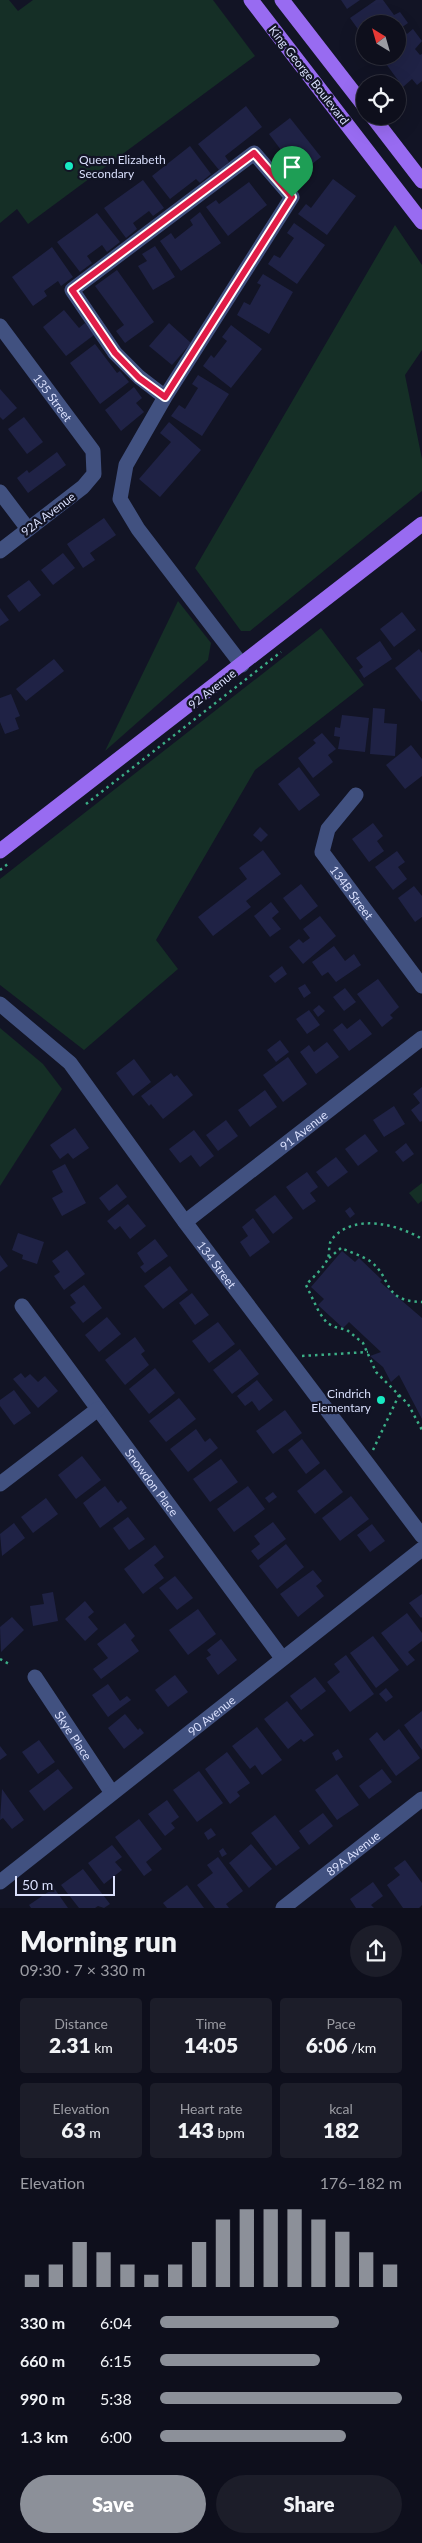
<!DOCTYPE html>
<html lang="en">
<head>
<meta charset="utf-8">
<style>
  body { margin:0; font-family:Lato,sans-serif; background:#1c1d29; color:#f1f3f6; height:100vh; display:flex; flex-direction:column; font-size:19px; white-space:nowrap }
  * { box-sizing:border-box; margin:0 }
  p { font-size:16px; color:#9b9ca3 }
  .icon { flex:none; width:28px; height:28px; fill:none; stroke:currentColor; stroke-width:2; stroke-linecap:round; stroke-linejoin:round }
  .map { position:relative; height:1908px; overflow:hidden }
  .side { display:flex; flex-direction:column; background:#0e0f1c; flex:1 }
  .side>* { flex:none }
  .needle { width:32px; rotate:323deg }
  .tools { position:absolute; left:356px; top:15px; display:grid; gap:10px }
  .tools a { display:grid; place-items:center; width:50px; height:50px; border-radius:50%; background:#0e0f1c; box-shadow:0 5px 20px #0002,0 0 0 1px #2e2f3b; font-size:25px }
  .scale { position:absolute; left:15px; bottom:12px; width:100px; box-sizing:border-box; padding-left:5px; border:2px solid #d9dffc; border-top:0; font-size:14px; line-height:18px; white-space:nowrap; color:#d9dffc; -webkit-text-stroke:4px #121425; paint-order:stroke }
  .pin { position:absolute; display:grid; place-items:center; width:42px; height:42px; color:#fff; margin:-51px -21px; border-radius:50% 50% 50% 0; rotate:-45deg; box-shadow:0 0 5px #0007 }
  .pin .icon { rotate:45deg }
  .round { display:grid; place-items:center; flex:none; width:52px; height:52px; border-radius:26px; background:#1c1d29 }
  .headline { display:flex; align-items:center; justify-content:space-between; height:85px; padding:0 20px }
  h1 { font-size:28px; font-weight:800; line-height:38px }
  .figures { display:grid; grid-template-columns:repeat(3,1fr); gap:8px; height:85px; padding:5px 20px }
  .figures div { display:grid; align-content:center; border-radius:5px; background:#1c1d29; text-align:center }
  .figures b { font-size:21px; font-weight:800 }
  .figures small { font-size:14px; font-weight:400 }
  .figures p { font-size:14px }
  .chart { height:140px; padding:10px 20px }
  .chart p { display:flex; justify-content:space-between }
  .chart svg { width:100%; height:90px; margin-top:5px; stroke:#8c9099; stroke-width:6 }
  .button { display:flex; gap:10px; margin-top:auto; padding:10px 20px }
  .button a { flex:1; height:58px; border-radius:30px; background:#8c9099; color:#fff; font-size:20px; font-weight:800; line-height:58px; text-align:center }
  .button a+a { background:#1c1d29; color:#f1f3f6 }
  ul { padding:0 20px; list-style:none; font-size:16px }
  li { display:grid; grid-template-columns:80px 60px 1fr; align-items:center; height:38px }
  li i { height:12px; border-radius:6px; background:#8c9099 }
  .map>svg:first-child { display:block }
  .green { fill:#152f26 }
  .building { fill:#1f2245 }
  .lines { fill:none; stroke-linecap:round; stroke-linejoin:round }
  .path { stroke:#3bae86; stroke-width:2.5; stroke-dasharray:2.5 4; stroke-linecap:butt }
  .minor { stroke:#415180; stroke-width:15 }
  .major { stroke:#986bf1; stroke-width:15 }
  .route-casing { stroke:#fff; stroke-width:10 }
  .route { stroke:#e11d48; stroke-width:6 }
  .poi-dot { fill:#17eac2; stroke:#121425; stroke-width:2 }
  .labels { text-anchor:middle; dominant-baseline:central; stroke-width:4.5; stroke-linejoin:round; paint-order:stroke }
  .street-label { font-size:12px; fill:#d9dffc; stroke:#121425 }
  .poi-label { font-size:12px; fill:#d9dffc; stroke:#121425; text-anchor:start }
</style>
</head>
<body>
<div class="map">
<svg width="422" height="1908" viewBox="0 0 422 1908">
  <rect width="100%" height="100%" fill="#121425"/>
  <g class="green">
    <path d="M0,0h9l9,11 15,-11h180l42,56 -227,168 -11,-15 -17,14z"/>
    <path d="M395,225l27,40v85l-17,25 17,84v32l-172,140h-9l-46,-63z"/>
    <path d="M178,601l33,42 -3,17 -103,91z"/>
    <path d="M321,628l43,57 -109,85 -99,170 22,29 -94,81 -84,-65v-106z"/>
    <path d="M0,1028l43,36 19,25 -62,97z"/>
    <path d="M422,1183v18l-4,3 -9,-11z"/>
  </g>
  <g class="building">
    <path d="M341,0h19l-13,9z"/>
    <path d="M376,0h7l11,15 6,-3 8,11 -10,7v-6h-33v15l-15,-21z"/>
    <path d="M413,29l9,12 -7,8 5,6 2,-1v27l-5,4 -5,-6 -9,8 -22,-30 17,-1v-21l6,-5 3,4z"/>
    <path d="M246,106l16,21 -37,29 4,6 -10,8 -21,-26z"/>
    <path d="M290,118l31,39 -22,17 -30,-40z"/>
    <path d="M190,146l21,28 -11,9 -4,-4 -26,20 -18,-23z"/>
    <path d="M333,179l23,17 -29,39 -29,-21 8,-10 5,4z"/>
    <path d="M143,180l21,28 -11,8 -4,-5 -16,12 4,6 -11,9 -22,-30z"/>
    <path d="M249,182l18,23 -39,31 -22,-29 10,-7 3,4z"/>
    <path d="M200,212l21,31 -40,28 -21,-30 11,-8 4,6 18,-14 -3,-5z"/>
    <path d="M97,213l23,29 -13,10 -5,-7 -15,11 5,7 -12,9 -23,-30z"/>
    <path d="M294,223l31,22 -28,39 -29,-20 6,-9 6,3 14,-20 -7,-5z"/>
    <path d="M155,246l20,31 -22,13 -15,-24 9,-5 -5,-7z"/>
    <path d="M52,247l21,30 -12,9 -3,-5 -14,10 3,5 -14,10 -21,-29z"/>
    <path d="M117,270l37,52 -29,21 -9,-12 8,-6 -29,-39z"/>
    <path d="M263,274l30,18 -24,42 -32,-19 7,-13 6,3 11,-20 -4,-2z"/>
    <path d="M64,310l15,18 6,-5 9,12 -28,21 -23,-29z"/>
    <path d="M169,323l22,20 -19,22 -23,-19z"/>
    <path d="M231,325l31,24 -31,39 -28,-22 8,-11 3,3 13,-17 -5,-4z"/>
    <path d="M95,344l22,29 3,-2 9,11 -29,22 -30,-41z"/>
    <path d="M198,375l31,19 -27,42 -31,-20 8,-11 6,4 13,-21 -6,-4z"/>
    <path d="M134,387l8,11 -6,5 8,9 -23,19 -16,-21z"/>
    <path d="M0,389l17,19 -14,12 -3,-3z"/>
    <path d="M24,417l19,25 -16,12 -19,-25z"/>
    <path d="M169,422l32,28 -41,47 -21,-18 32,-37 -11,-9z"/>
    <path d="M57,452l9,13 -38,28 -11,-15 10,-8 2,3z"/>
    <path d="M104,518l12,17 -26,18 5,7 -12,8 -16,-24z"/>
    <path d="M63,553l12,15 -22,17 -12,-15z"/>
    <path d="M29,580l12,15 -22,17 -12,-16z"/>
    <path d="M0,608l9,12 -9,6z"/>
    <path d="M402,612l14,18 -22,17 -14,-18z"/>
    <path d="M380,641l12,18 -28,19 -5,-8 4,-3 -7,-9z"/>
    <path d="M419,649l3,4v49l-27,-34z"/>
    <path d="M54,659l10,12 -38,30 -10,-12z"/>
    <path d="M11,694l9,22 -5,2 4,11 -14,5 -5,-12v-24z"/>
    <path d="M373,708l12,1 -1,14 13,1 -2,32 -25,-2z"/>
    <path d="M342,715l27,3 -4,34 -27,-3 2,-12 -6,-1 1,-9 5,1z"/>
    <path d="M322,733l14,16 -8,6 5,7 -20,16 -15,-20 18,-15 -3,-3z"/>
    <path d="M411,745l11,14v17l-17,13 -19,-24z"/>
    <path d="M299,767l21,28 -21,16 -21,-27z"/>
    <path d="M373,823l10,13 -6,5 7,10 -15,11 -17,-23z"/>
    <path d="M260,827l8,8 -7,7 -8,-7z"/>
    <path d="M263,850l18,24 -35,27 5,6 -38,29 -15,-19 49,-38 -8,-11z"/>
    <path d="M397,851l8,11 -7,5 9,12 -14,11 -18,-23z"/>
    <path d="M301,884l17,22 -18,14 -17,-22z"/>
    <path d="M414,886l8,10v21l-7,5 -17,-24z"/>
    <path d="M271,902l8,10 -7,6 9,11 -11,8 -16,-21z"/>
    <path d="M320,916l16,20 -33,28 -14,-17 10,-8 4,4 7,-5 -7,-9z"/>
    <path d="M334,946l11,15 9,-7 7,11 -25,17 -8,-10 -6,4 -10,-14z"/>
    <path d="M282,966l5,8 -12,9 -6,-7z"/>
    <path d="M378,979l21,28 -9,8 3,3 -11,9 -25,-33z"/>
    <path d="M305,984l6,9 -7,5 -6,-10z"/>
    <path d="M345,988l11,14 -12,9 -11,-14z"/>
    <path d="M319,1005l6,6 -7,6 -5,-7z"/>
    <path d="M309,1010l11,15 -13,9 -11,-15z"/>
    <path d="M360,1019l12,15 -23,17 -16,-21 9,-7 5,6z"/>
    <path d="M280,1040l9,12 -13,10 -9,-12z"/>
    <path d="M327,1042l12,15 -23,17 -16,-22 9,-7 5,7z"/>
    <path d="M288,1057l19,27 -24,18 -20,-27z"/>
    <path d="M134,1059l17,23 -18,14 -17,-23z"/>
    <path d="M171,1073l3,4 3,-2 16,20 -30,24 -12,-15 -2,2 -8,-10z"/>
    <path d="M422,1087v34l-2,1 -9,-12 9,-7 -7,-9z"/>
    <path d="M265,1090l12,17 -27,20 -12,-17z"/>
    <path d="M394,1106l11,18 -21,13 -11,-17z"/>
    <path d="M226,1120l12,16 -20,15 -12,-16z"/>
    <path d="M75,1128l14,20 -16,11 -5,-6 -8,6 -10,-14z"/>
    <path d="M194,1130l20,26 -14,11 -9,-12 -11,8 -11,-14z"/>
    <path d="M365,1134l13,17 -20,15 -13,-17z"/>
    <path d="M406,1143l8,11 -11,8 -8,-10z"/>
    <path d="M336,1157l12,15 -20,15 -12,-15z"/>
    <path d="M65,1164l21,39 -24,13 -10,-18 11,-6 -11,-21z"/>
    <path d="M307,1172l11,15 -8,6 6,8 -13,9 -17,-23z"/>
    <path d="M117,1184l10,13 -18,14 -10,-13z"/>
    <path d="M275,1195l18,23 -20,16 -18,-24z"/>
    <path d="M128,1204l18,22 -16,13 -10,-13 -5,4 -8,-9z"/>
    <path d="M350,1207l5,7 -5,4 -5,-7z"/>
    <path d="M253,1218l17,24 -20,15 -10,-15 8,-6 -6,-9z"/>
    <path d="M18,1233l26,9 -7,22 -15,-5 1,-4 -11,-5z"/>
    <path d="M155,1239l13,17 -23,17 -5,-6 4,-3 -7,-11z"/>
    <path d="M67,1250l18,24 -21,16 -10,-14 6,-4 -8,-11z"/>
    <path d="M342,1251l13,11 4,-4 23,22 -2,2 42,36v101l-23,-44 -8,7 -8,-15 -13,-11 11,-4 -32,-30 -6,6 -25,-23 6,-6 -13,-12z"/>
    <path d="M0,1255l8,11 -8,6z"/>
    <path d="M170,1266l18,24 -25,19 -19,-23z"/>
    <path d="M84,1285l18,23 -19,15 -13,-16 6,-4 -6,-8z"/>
    <path d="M192,1293l17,22 -14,10 -16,-22z"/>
    <path d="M107,1317l14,17 -22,18 -14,-17z"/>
    <path d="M218,1322l17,22 -26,19 -17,-22z"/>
    <path d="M135,1337l10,14 -4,3 8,11 -24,20 -20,-25z"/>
    <path d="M240,1349l19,25 -27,20 -19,-24z"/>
    <path d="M155,1368l20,25 -26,21 -20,-25z"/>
    <path d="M21,1373l4,5 5,-4 8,8 7,-6 13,15 -20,17 -25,-29z"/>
    <path d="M257,1380l16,20 -14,11 -7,-10 -7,5 -8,-10z"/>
    <path d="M14,1390l17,23 -17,12 -14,-19v-6z"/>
    <path d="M179,1398l17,21 -30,23 -17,-21z"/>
    <path d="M285,1410l17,23 -29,21 -17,-23z"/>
    <path d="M196,1429l9,13 5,-4 8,10 -30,24 -18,-23z"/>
    <path d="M302,1439l18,24 -14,11 -18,-24z"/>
    <path d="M82,1456l19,24 -25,19 -18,-24z"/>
    <path d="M221,1459l17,23 -28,20 -17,-23z"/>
    <path d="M325,1469l18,23 -28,22 -18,-23z"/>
    <path d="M105,1486l13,17 3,-3 6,8 -27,20 -17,-25z"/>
    <path d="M248,1486l17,23 -31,23 -17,-23z"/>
    <path d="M273,1492l4,5 -8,6 -4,-5z"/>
    <path d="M351,1496l18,23 -29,22 -18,-23z"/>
    <path d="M46,1498l12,16 -25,19 -12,-16z"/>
    <path d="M128,1517l17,22 -16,11 -16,-22z"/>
    <path d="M273,1522l13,17 -28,21 -7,-9 9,-7 -6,-8z"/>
    <path d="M14,1523l11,15 -23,18 -2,-22z"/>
    <path d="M372,1524l13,17 -15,11 -13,-17z"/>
    <path d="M286,1544l18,23 -27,22 -18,-23z"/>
    <path d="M155,1545l9,12 -10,8 10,13 -21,16 -19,-25z"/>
    <path d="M313,1570l9,11 -6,5 8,10 -26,21 -18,-23z"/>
    <path d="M175,1576l18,22 -16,12 -18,-22z"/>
    <path d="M53,1592l5,29 -25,5 -3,-20 14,-2 -2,-10z"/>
    <path d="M422,1594v23l-1,1 -12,-15z"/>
    <path d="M85,1601l9,11 -6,5 10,12 -13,12 -20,-22z"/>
    <path d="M198,1609l18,25 -28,21 -19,-25z"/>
    <path d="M407,1613l15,20v8l-14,11 7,8 -8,6 -26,-33z"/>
    <path d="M12,1617l12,13 -23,22 -1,-25z"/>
    <path d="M125,1623l10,13 -4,4 8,11 -38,28 -8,-10 15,-11 -11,-14z"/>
    <path d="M373,1636l26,34 -23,18 -26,-35z"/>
    <path d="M221,1639l16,21 -19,15 -12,-17 5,-3 -4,-5z"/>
    <path d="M346,1655l28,39 -24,18 -23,-30 13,-10 -6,-8z"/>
    <path d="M175,1675l13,17 -20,15 -13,-17z"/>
    <path d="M315,1677l11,14 -25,19 -11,-14z"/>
    <path d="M108,1684l12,17 7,-5 4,4 -23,17 -16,-22z"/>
    <path d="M386,1688l7,9 -7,5 -7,-8z"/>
    <path d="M287,1701l27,34 -10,7 -3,-3 -13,10 -24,-30z"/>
    <path d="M422,1711v39l-18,-25z"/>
    <path d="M125,1714l13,16 2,-2 4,5 -20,16 -16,-21z"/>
    <path d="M257,1727l25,33 -20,15 -7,-10 -5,4 -18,-23z"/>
    <path d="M399,1729l21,29 -24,18 -27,-37 8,-7 7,9z"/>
    <path d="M39,1740l16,22 -17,12 -16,-22z"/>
    <path d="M0,1746l7,9 -7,5z"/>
    <path d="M338,1749l5,8 -7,4 -4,-8z"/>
    <path d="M227,1752l23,31 -13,9 3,4 -10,8 -25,-35z"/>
    <path d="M58,1769l15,19 -29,23 -15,-20z"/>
    <path d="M382,1769l10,13 -23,17 -10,-13z"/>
    <path d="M199,1771l24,32 -26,19 -24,-32z"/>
    <path d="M337,1774l22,31 -22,15 -22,-30z"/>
    <path d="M2,1789l22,31 -12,9 -9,-11 -3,2z"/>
    <path d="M167,1800l12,17 -8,6 4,5 -10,8 -17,-22z"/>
    <path d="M323,1813l10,13 -24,19 -10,-14z"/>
    <path d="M275,1815l25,33 -24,18 -25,-33z"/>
    <path d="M139,1819l23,30 -16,13 6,8 -8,6 -29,-39z"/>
    <path d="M211,1828l5,7 -8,5 -4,-7z"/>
    <path d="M251,1844l21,25 -23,19 -20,-25z"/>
    <path d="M112,1845l10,12 -7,5 7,8 -18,14 -16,-21z"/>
    <path d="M223,1848l4,6 -5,3 -3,-6z"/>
    <path d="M218,1857l25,34 -17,13 3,4h-14l-18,-23 16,-12 -6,-8z"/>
    <path d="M405,1860l17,23v22l-3,3h-16l-16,-23 13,-10 -6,-7z"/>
    <path d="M83,1869l27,35 -6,4 -6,-2 -3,2h-16l-18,-23z"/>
    <path d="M373,1882l10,14 -12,9 3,3h-18l-6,-9z"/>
    <path d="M187,1885l17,23h-37l-4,-5z"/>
    <path d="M54,1888l14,20h-37l-2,-3z"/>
  </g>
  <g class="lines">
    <g class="path">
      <path d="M86,804l195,-152"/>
      <path d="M0,870l9,-7"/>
      <path d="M329,1258l12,-10c9,4 21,8 29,13 23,17 11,40 52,41"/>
      <path d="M302,1356l66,-4"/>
      <path d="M399,1395l9,9 14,26"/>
      <path d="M373,1450l26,-55 -23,-23 -13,-29 -16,-13 -12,-3 -8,-4 -8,-11 -13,-27c6,-7 19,-18 22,-27 2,-6 0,-14 4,-19 22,-26 65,-15 90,0"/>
      <path d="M0,1659l11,6"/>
    </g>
    <g class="minor">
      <path id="s1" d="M0,326l93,125 1,23 -11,13 -83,64"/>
      <path d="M165,397l-26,-20 -24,-24 -43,-63 182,-137 38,44 -127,200 -39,68 -6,34 18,30 104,136"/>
      <path d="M0,492l28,37"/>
      <path id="s2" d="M356,795l-28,34 -6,23 100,134"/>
      <path id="s3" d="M0,1004l70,59 115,159 237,314"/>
      <path id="s4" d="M185,1222l237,-184"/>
      <path id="s5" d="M22,1306l260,352"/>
      <path d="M0,1484l98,-75"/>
      <path id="s6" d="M35,1677l77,116"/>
      <path id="s7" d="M0,1882l422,-333"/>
      <path id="s8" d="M283,1908l139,-109"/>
    </g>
    <g class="major">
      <path d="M251,0l171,222"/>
      <path d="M282,0l83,107"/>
      <path d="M372,116l50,65"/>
      <path d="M0,851l422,-327"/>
    </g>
  </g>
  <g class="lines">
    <defs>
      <path id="route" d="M254,153l38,44 -127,200 -26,-19 -24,-25 -43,-63z"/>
    </defs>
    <use href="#route" class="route-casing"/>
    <use href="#route" class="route"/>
  </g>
  <g class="poi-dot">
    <circle cx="69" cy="166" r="5"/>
    <circle cx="381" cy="1400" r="5"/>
  </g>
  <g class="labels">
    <g class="street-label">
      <text transform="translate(309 75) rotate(52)">King George Boulevard</text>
      <text stroke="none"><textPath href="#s1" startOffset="89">135 Street</textPath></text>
      <text transform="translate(48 514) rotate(-37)">92A Avenue</text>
      <text transform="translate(212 689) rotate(-38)">92 Avenue</text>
      <text stroke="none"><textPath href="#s2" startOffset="118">134B Street</textPath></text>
      <text stroke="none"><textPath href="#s4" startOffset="150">91 Avenue</textPath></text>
      <text stroke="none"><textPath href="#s3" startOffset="341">134 Street</textPath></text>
      <text stroke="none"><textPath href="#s5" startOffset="219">Snowdon Place</textPath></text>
      <text stroke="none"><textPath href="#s7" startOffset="269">90 Avenue</textPath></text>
      <text stroke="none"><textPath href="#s6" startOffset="70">Skye Place</textPath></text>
      <text stroke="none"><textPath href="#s8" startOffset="89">89A Avenue</textPath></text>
    </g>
    <g class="poi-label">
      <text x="79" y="159">Queen Elizabeth<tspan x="79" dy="14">Secondary</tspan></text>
      <text x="371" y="1393" text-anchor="end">Cindrich<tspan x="371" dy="14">Elementary</tspan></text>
    </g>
  </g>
</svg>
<div class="tools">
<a><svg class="needle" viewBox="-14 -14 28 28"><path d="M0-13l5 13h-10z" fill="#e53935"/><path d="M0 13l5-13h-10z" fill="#9b9ca3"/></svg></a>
<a><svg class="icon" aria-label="locate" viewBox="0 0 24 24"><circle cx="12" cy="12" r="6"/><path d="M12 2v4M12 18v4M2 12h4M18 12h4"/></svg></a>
</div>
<div class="scale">50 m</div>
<div class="pin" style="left:292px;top:197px;background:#1e9e55"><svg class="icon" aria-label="arrive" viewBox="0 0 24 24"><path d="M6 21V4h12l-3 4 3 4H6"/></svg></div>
</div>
<section class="side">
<div class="headline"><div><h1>Morning run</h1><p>09:30 · 7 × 330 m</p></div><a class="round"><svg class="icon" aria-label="share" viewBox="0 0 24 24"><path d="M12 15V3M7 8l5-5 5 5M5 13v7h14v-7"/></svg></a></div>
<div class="figures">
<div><p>Distance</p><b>2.31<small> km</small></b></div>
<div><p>Time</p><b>14:05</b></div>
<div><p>Pace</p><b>6:06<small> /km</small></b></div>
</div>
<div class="figures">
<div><p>Elevation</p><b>63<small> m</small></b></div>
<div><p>Heart rate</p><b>143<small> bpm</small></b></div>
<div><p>kcal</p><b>182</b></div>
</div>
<div class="chart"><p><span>Elevation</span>176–182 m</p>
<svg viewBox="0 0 160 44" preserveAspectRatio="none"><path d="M5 44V38M15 44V33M25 44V22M35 44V27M45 44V33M55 44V38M65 44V33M75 44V22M85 44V11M95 44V6M105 44V6M115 44V6M125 44V11M135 44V17M145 44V27M155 44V33"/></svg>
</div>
<ul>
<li><b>330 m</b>6:04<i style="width:74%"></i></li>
<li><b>660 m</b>6:15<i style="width:66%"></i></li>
<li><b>990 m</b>5:38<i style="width:100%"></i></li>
<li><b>1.3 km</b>6:00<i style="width:77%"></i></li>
</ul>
<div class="button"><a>Save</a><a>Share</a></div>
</section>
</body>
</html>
